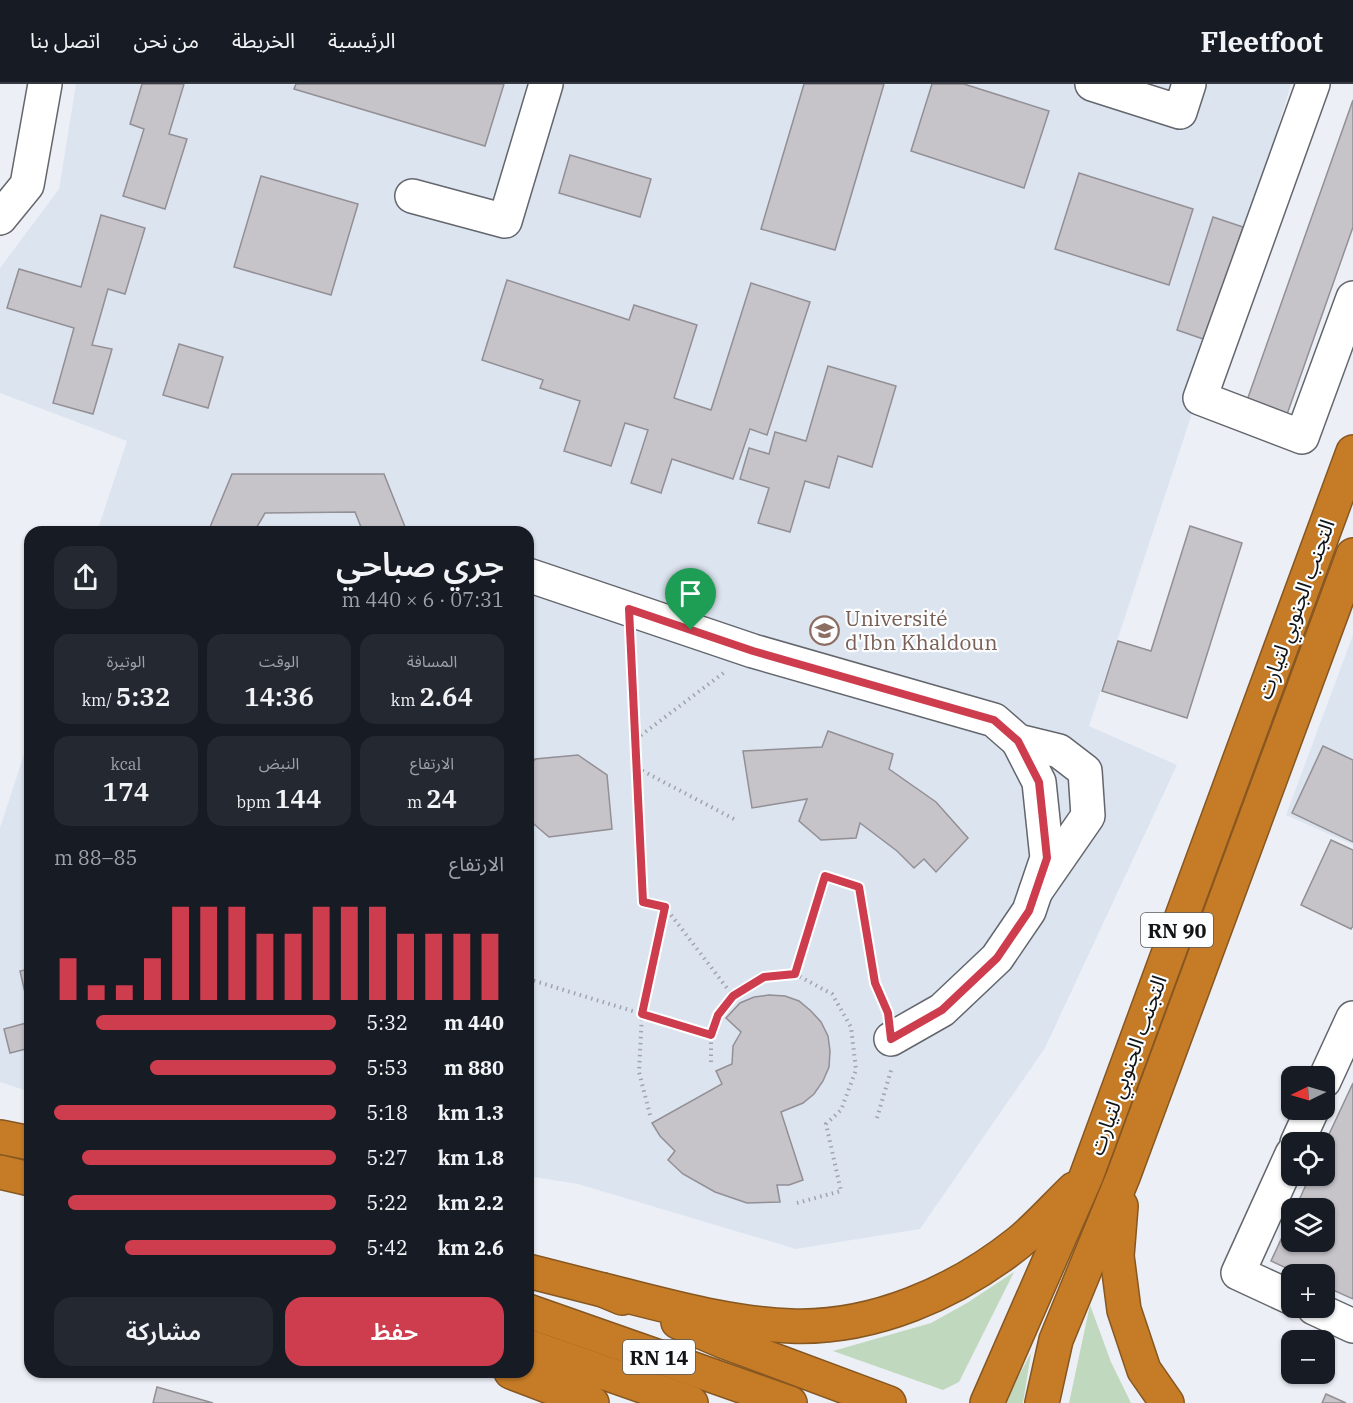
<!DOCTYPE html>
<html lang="ar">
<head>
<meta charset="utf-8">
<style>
  body { margin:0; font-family:"IBM Plex Serif","Noto Sans Arabic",serif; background:#242831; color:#f1f3f6; direction:rtl; height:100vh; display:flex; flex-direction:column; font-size:22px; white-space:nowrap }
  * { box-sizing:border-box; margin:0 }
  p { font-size:20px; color:#9ea1a6 }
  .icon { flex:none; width:33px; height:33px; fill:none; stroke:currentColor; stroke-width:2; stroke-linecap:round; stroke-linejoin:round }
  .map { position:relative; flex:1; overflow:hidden; direction:ltr }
  .panel { position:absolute; left:24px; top:442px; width:510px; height:852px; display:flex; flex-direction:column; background:#171b24; border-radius:18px; box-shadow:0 2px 4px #0004; direction:rtl }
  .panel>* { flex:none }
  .needle { width:39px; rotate:265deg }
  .fabs { position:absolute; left:1281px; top:982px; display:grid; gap:12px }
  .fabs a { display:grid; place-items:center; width:54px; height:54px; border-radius:12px; background:#171b24; box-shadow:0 2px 4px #0004; font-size:30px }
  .pin { position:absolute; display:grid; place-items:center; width:51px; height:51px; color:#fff; margin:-62px -26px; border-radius:50% 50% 50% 0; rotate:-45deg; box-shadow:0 0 6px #0007 }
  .pin .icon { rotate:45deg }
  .round { display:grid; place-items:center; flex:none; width:63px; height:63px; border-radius:18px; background:#242831 }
  .head { display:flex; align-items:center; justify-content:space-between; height:102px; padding:0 30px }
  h1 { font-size:33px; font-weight:600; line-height:45px }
  .figures { display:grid; grid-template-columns:repeat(3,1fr); gap:9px; height:102px; padding:6px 30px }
  .figures div { display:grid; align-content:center; border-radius:15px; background:#242831; text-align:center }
  .figures b { font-size:26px; font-weight:600 }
  .figures small { font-size:16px; font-weight:400 }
  .figures p { font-size:16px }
  .chart { height:168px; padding:12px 30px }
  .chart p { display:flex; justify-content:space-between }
  .chart svg { width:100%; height:108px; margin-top:6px; stroke:#ce3d4e; stroke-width:6 }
  .action { display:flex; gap:12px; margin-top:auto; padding:12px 30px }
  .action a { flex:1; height:69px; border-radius:18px; background:#ce3d4e; color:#fff; font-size:24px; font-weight:600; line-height:69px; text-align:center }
  .action a+a { background:#242831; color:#f1f3f6 }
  ul { padding:0 30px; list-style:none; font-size:20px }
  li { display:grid; grid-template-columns:96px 72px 1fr; align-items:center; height:45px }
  li i { height:15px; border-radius:8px; background:#ce3d4e }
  header { display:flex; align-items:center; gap:36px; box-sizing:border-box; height:84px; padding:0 30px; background:#171b24; border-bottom:2px solid #363941 }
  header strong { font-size:28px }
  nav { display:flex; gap:33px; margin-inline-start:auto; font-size:21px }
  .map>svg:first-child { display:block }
  .built { fill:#dce4f0 }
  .green { fill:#c0d8be }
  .building { fill:#c6c3c9; stroke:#928f95; stroke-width:1.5 }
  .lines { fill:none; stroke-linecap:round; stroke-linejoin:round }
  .minor-casing { stroke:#63666c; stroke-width:36 }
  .highway-casing { stroke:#875721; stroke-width:36 }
  .path { stroke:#a1a4a9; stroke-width:4; stroke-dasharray:1.5 4.5; stroke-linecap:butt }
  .minor { stroke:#fff; stroke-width:33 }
  .highway { stroke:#c67c27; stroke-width:33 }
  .route-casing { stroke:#fff; stroke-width:12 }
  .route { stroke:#ce3d4e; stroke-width:8 }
  .labels { text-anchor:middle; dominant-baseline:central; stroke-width:4.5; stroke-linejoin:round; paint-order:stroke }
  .shield { fill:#fcfdfe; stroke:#58595b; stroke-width:1.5 }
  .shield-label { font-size:20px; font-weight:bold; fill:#111315 }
  .street-label { font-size:21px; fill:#111315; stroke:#fcfdfe }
  .education-label { font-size:21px; fill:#785e54; stroke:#fcfdfe; text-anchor:start }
</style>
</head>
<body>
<header>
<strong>Fleetfoot</strong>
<nav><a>الرئيسية</a><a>الخريطة</a><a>من نحن</a><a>اتصل بنا</a></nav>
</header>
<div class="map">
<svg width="1353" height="1319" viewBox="0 0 1353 1319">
  <rect width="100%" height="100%" fill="#ecf0f6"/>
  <g class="built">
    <path d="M76,0h1215l-89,299 -113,343 88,39 -132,283 -125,181 -124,20 -218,-65 -50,-8v-644h-431l30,-91 -127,-48v-125l59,-79z"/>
    <path d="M1353,551v210l-67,-30z"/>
    <path d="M30,652v356l-30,-10v-254z"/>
  </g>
  <g class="green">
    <path d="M1014,1188l-55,110 -16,8 -110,-39 98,-28 36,-20z"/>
    <path d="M1090,1221l21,57 20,41h-62z"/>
    <path d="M1031,1269l-8,50h-19z"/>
  </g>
  <g class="building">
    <path d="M142,0h42l-15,50 18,5 -22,70 -42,-13 21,-67 -14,-5z"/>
    <path d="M296,0h208l-19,62 -191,-57z"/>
    <path d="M804,0h80l-49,166 -74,-21z"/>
    <path d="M932,0h32l85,27 -25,77 -113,-37z"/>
    <path d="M1353,16v127l-68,193 -40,-14z"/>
    <path d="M570,71l81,24 -11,38 -81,-24z"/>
    <path d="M1079,89l114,36 -24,76 -114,-36z"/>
    <path d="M261,92l97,28 -27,91 -97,-28z"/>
    <path d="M101,131l44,13 -20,66 -17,-5 -16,56 20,4 -19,65 -40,-11 21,-75 -67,-20 12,-39 62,18z"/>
    <path d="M1213,133l30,10 -37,113 -29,-10z"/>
    <path d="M507,196l122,40 5,-15 63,20 -23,73 37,12 40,-127 59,19 -43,133 -17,-6 -17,50 -61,-20 -11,34 -30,-10 17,-53 -23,-7 -14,43 -47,-15 16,-50 -40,-13 3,-8 -61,-20z"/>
    <path d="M179,260l44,13 -15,51 -45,-13z"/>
    <path d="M828,282l68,20 -24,81 -34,-11 -9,32 -24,-7 -15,51 -32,-9 11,-35 -29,-9 9,-31 20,6 6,-22 31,9z"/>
    <path d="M232,390h152l23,58h-44l-8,-20 -90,1 -11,19h-46z"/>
    <path d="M1190,442l52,17 -55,175 -85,-27 16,-50 33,10z"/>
    <path d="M828,647l65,23 -4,15 47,33 32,36 -32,34 -12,-13 -10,9 -17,-17 -37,-28 -4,15 -35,2 -22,-19 8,-22 -55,9 -9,-57 79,-4z"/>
    <path d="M1323,662l30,14v82l-61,-29z"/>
    <path d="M578,671l29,20 5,54 -63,8 -21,-18v-50l7,-10z"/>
    <path d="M1331,756l22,10v76l-2,3 -50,-24z"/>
    <path d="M30,885v45l-10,-43z"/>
    <path d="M769,911l16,1 14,5 12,10 10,11 7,14 2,15 -1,16 -6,14 -9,13 -11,9 -22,9 22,68 -14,5h-12l3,17 -33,1 -32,-11 -32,-18 -15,-14 7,-9 -15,-15 -8,-13 70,-39 -6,-13 16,-7 1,-18 8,-14 -15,-14 14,-15 14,-6z"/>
    <path d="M30,938v26l-20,5 -6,-24z"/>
    <path d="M1353,999v216l-29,-13v-11h-23l-30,-14 21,-45v26h32v-33h-29l15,-33h14v-31z"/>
    <path d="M157,1303l56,16h-60z"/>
    <path d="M1326,1310l20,9h-24z"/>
  </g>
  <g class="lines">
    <defs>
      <g id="minor">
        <path d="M1092,0l88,28 9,-28"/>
        <path d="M1313,0l-113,314 102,39 51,-139"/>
        <path d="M412,112l93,25 41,-137"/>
        <path d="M0,134l27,-33 18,-101"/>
        <path d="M528,491l225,76 241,69 24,21 41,10 26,20 3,45 -52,75"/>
        <path d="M891,955l51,-29 55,-52 32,-47 18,-53 -8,-76 -21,-41"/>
        <path d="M1324,997l29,-63"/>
        <path d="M1297,1059l15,-33"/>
        <path d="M1292,1070l-54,119 54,25"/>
        <path d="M1314,1224l39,18"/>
      </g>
      <g id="highway">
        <path d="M0,1053l30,6"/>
        <path d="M0,1088l30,7"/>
        <path d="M1121,1122l-4,50 7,54 20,60 23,33"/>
        <path d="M528,1187l75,19 19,8"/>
        <path d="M603,1206c62,15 125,34 188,36 82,3 164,-33 227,-83 20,-16 37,-36 56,-54"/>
        <path d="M528,1227l262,92"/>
        <path d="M678,1238l47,20 164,61"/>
        <path d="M528,1262l163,57"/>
        <path d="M511,1288l81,31"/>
        <path d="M987,1319l99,-226 267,-725"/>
        <path d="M1042,1319l14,-63 67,-163 230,-622"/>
      </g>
    </defs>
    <use href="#minor" class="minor-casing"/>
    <use href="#highway" class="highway-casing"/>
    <g class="path">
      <path d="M630,556l13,262 22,5"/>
      <path d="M636,655l90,-68"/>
      <path d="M637,684l97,51"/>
      <path d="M528,895l183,56"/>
      <path d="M711,978v-27l7,-20 15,-19 31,-19 31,-3"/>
      <path d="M650,1031l-11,-43 3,-58 23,-107 68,89"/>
      <path d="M877,1034l15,-51"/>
      <path d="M797,1119l44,-12 -15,-67 15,-14 15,-40 -5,-43 -19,-33 -37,-20 29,-98 35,11 16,96 11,26"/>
    </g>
    <use href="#minor" class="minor"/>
    <use href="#highway" class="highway"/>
  </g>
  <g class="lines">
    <defs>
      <path id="route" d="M629,525l124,42 241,69 24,21 21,41 8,76 -18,53 -32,47 -55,52 -51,29 -3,-26 -13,-30 -16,-96 -34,-11 -30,98 -31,3 -31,19 -15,19 -7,20 -69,-21 23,-107 -22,-5z"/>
    </defs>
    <use href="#route" class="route-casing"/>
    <use href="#route" class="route"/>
  </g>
  <defs>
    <symbol id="university-ring" viewBox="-11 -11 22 22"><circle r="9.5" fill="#fcfdfe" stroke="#8d6e63" stroke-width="1.5"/><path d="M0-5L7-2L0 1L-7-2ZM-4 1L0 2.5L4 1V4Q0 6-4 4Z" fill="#8d6e63"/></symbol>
  </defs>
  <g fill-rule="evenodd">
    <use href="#university-ring" x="808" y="530" width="33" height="33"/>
  </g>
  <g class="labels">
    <g class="shield">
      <rect x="1141" y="829" width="72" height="34" rx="4.5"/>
      <rect x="623" y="1256" width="72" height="34" rx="4.5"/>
    </g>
    <g class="shield-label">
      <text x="1177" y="846">RN 90</text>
      <text x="659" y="1273">RN 14</text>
    </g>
    <g class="street-label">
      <text transform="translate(1295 525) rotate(-70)">التجنب الجنوبي لتيارت</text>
      <text transform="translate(1127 981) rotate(-70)">التجنب الجنوبي لتيارت</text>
    </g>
    <g class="education-label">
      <text x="845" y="534">Université<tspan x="845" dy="24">d'Ibn Khaldoun</tspan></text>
    </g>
  </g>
</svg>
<div class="fabs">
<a><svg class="needle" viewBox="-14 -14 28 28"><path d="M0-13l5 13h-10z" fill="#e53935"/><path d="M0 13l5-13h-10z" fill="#9ea1a6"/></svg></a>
<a><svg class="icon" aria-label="locate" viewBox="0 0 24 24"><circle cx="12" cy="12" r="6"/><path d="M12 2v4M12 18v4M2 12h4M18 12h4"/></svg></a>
<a><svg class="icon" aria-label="layers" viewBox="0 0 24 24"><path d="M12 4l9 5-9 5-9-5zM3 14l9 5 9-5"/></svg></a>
<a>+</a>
<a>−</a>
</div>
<div class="pin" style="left:691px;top:546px;background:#1e9e55"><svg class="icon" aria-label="arrive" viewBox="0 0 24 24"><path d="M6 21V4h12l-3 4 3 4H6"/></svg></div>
<section class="panel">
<div class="head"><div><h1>جري صباحي</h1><p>07:31 · 6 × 440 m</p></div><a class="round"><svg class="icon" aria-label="share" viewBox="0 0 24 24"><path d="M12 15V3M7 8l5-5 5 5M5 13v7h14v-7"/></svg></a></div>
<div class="figures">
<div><p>المسافة</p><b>2.64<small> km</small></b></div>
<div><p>الوقت</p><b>14:36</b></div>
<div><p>الوتيرة</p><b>5:32<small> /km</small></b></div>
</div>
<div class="figures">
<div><p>الارتفاع</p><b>24<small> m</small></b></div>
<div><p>النبض</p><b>144<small> bpm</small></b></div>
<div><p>kcal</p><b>174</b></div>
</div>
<div class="chart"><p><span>الارتفاع</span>85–88 m</p>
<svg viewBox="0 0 160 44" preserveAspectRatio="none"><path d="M5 44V27M15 44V38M25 44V38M35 44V27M45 44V6M55 44V6M65 44V6M75 44V17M85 44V17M95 44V6M105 44V6M115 44V6M125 44V17M135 44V17M145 44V17M155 44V17"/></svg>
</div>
<ul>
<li><b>440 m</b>5:32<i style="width:85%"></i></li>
<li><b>880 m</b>5:53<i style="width:66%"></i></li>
<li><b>1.3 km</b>5:18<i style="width:100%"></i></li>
<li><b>1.8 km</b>5:27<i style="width:90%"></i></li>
<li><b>2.2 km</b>5:22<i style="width:95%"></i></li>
<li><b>2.6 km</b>5:42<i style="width:75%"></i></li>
</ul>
<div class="action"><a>حفظ</a><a>مشاركة</a></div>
</section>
</div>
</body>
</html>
